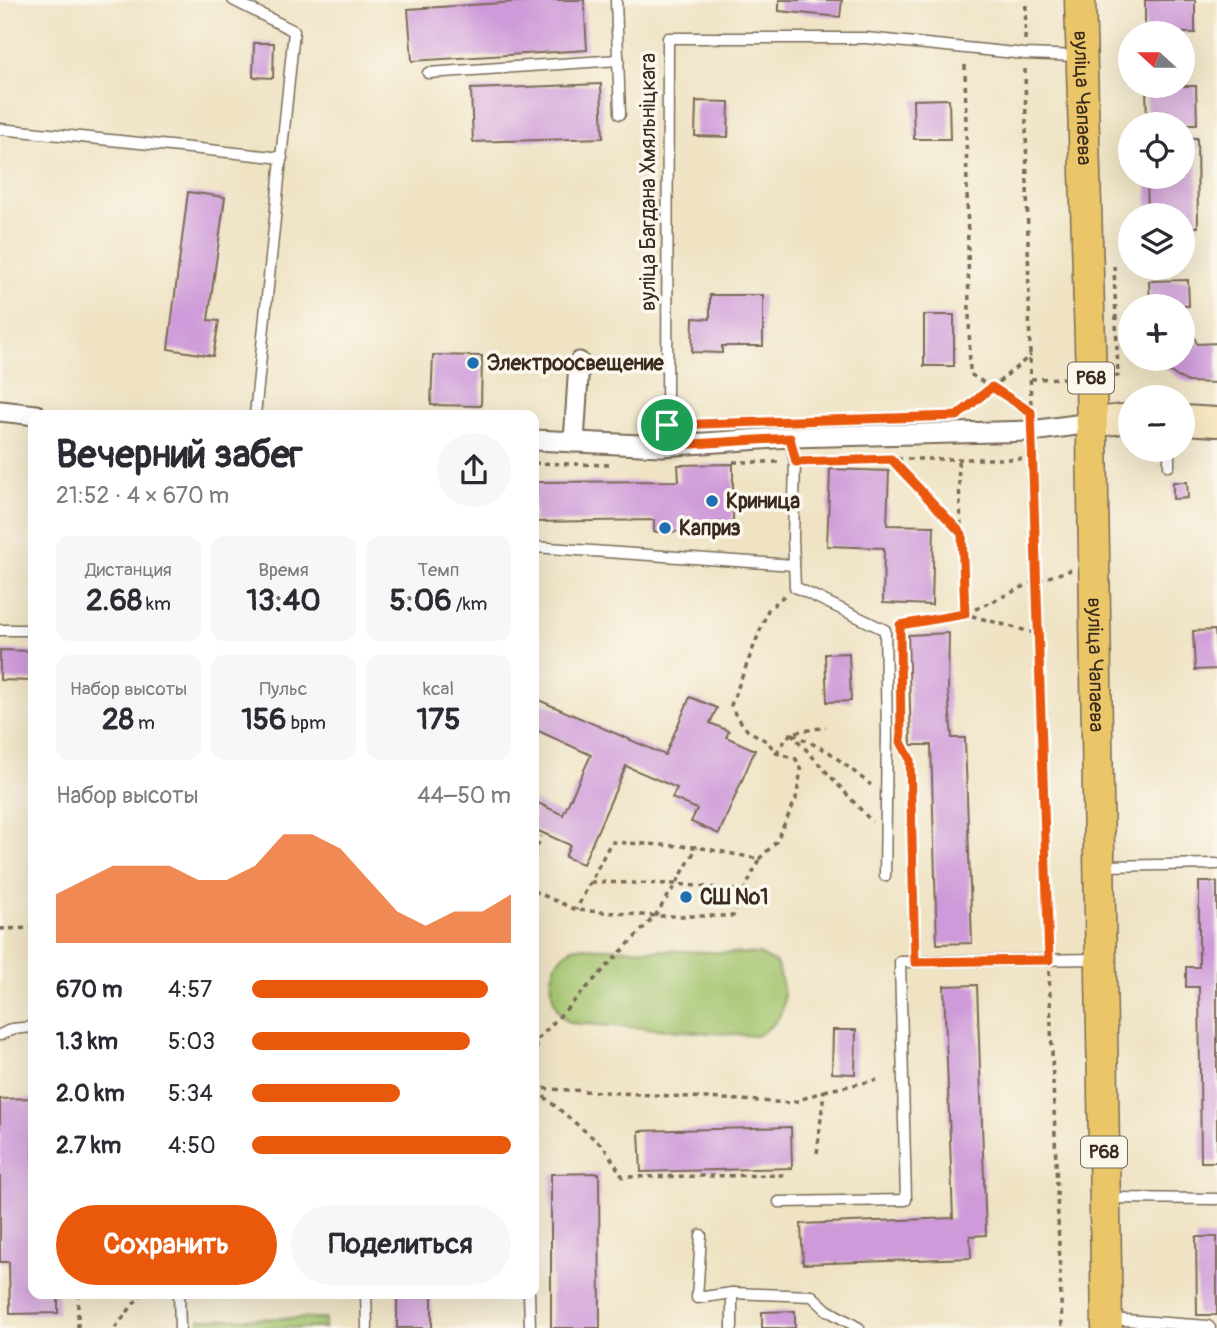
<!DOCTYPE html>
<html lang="ru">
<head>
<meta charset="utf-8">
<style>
  body { margin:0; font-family:Pangolin,sans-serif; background:#f7f7f7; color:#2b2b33; height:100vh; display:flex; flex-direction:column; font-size:26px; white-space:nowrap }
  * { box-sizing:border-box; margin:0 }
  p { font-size:23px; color:#7c7c81 }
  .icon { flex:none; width:38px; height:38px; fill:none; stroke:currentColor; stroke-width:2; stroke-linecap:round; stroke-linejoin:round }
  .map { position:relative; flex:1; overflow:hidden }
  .side { position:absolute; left:28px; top:410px; width:511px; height:889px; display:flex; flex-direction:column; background:#fff; border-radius:14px; box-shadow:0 7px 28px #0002 }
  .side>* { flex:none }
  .needle { width:46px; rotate:291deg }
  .controls { position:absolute; left:1118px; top:21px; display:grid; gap:14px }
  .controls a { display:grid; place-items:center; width:77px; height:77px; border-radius:50%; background:#fff; box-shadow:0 7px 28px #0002; font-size:35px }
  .pin { position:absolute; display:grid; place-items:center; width:60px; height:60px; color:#fff; margin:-30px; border:4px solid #fff; border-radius:50%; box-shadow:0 2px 7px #0007 }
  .round { display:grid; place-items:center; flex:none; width:74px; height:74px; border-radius:37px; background:#f7f7f7 }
  .overview { display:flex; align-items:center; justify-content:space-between; height:119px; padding:0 28px }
  h1 { font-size:38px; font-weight:700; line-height:52px }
  .stats { display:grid; grid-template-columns:repeat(3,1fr); gap:10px; height:119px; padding:7px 28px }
  .stats div { display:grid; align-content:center; border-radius:14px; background:#f7f7f7; text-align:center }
  .stats b { font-size:30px; font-weight:700 }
  .stats small { font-size:19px; font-weight:400 }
  .stats p { font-size:19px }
  .chart { height:196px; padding:14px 28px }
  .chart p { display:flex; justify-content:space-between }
  .chart svg { width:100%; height:126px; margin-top:7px; fill:#ea580c; opacity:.7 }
  .action { display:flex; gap:14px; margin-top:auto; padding:14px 28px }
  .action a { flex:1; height:80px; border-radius:42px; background:#ea580c; color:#fff; font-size:28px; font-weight:700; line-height:80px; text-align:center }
  .action a+a { background:#f7f7f7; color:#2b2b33 }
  ul { padding:0 28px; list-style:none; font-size:23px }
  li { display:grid; grid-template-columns:112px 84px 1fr; align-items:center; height:52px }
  li i { height:18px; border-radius:9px; background:#ea580c }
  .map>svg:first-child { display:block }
  .green { fill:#a1c26b; stroke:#6e7644; stroke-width:2 }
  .building { fill:#ce9ad9 }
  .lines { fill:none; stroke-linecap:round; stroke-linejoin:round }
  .lane-casing { stroke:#7a6b58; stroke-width:13 }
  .street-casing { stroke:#7a6b58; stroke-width:23 }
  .secondary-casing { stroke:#7a6b58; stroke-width:32 }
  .primary-casing { stroke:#7a6b58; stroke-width:33 }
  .path { stroke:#7a6b58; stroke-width:3.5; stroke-dasharray:5 5; stroke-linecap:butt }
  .lane { stroke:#fff; stroke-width:10 }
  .street { stroke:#fff; stroke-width:19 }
  .secondary { stroke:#f7e8c3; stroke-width:28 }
  .primary { stroke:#ebc669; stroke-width:30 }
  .route-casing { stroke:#fff; stroke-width:14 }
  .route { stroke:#ea580c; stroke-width:9 }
  .poi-dot { fill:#1f6fb2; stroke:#fbf7ec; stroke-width:2.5 }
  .labels { text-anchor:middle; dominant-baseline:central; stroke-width:7; stroke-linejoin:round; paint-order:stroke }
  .shield { fill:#fbf7ec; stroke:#75685c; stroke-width:2 }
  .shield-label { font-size:19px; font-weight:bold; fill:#3b2a1e }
  .street-label { font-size:21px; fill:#3b2a1e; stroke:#fbf7ec }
  .poi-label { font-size:21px; font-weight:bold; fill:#3b2a1e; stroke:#fbf7ec; text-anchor:start }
</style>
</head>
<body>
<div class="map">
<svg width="1217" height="1328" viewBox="0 0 1217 1328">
  <rect width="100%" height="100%" fill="#fbf7ec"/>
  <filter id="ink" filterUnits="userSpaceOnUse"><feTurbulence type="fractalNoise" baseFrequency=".0143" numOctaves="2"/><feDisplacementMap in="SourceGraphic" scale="14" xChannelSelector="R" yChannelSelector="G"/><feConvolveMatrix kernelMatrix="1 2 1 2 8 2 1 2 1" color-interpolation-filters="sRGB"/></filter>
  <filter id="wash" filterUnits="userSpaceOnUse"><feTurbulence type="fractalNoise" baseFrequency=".00686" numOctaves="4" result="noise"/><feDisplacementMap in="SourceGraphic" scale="28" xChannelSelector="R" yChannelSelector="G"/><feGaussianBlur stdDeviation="1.57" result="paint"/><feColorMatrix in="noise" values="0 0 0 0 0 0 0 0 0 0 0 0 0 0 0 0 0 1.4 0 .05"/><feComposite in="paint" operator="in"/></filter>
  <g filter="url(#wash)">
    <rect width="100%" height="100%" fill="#efe3c4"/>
    <g class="green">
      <path d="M576,947l183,7 17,9c12,32 14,56 -20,73l-186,-13c-25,-15 -26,-67 6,-76z"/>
      <path d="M325,1318v10h-125v-9z"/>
    </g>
    <g id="blocks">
      <g class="building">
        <path d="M547,0h37l3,50 -175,11 -4,-52z"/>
        <path d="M779,0h63l-2,17 -61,-6z"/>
        <rect x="1145" y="0" width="50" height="33"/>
        <path d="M254,43h20l-1,35 -20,-1z"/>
        <path d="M601,84l2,54 -130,4 -2,-53z"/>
        <path d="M1146,86h50l1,38h-50z"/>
        <path d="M949,99l1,40h-36l-1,-39z"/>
        <path d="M696,101l33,1 -1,35 -33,-1z"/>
        <path d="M1183,138h14l1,89h-15v-12h-35l-1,-38h36z"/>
        <path d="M188,192l37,5 -17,123 11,1 -6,35 -45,-7z"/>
        <path d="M1188,280l1,26h-39l-1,-25z"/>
        <path d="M710,295h53v51h-41v7l-30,-1 1,-34 17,1z"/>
        <path d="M1183,312h2l12,32 20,-1v40l-29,-1 -12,-6 -22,-17h29z"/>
        <rect x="924" y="315" width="30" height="51"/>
        <path d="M433,355l49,1 -1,50 -50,-1z"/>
        <path d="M733,464v67l-79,1v-12l-120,2v-40l145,-1 -1,-16z"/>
        <path d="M830,469l59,2 -2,54 47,1 -2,79 -49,-2 1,-55 -57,-2z"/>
        <path d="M1173,482h14l1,16 -15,1z"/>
        <path d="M1215,630l2,39 -22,1 -2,-39z"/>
        <path d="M949,633l-1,57 4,48h13l7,205 -35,1 -6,-199h-20l-3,-110z"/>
        <path d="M0,650l33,1v30l-33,-1z"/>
        <path d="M849,653l2,48 -24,1 -2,-48z"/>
        <path d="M690,697l27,11 -7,15 19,8 -3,6 29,13 -36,84 -28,-12 6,-13 -25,-11 5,-10 -51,-22 -43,98 -18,-7 5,-12 -36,-16v-28l29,14 28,-60 -57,-26v-31l131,57z"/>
        <path d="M1199,882h18v280h-16l-2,-175h-13v-20h13z"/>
        <path d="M977,985l9,250 -16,1 1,22 -168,6 -2,-40 152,-6 -9,-232z"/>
        <path d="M833,1030h23l-1,44 -23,-1z"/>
        <path d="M33,1098v195h25v20l-48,1 -1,-52h-9v-163z"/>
        <path d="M791,1127l1,41 -151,4 -2,-41z"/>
        <path d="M599,1173l1,155h-49v-154z"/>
        <path d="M1196,1237h21v78h-20z"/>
        <rect x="397" y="1293" width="35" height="35"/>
        <path d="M795,1311v17h-33v-16z"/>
      </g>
    </g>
  </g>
  <g filter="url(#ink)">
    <use href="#blocks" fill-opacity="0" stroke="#7a6b58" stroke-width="2"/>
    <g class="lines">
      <defs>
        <g id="lane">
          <path d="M233,0l61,31 -39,384"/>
          <path d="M616,0l4,114"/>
          <path d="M428,73l191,-13"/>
          <path d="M0,129l200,20 82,9"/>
          <path d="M790,437l5,25 -2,76 2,49 90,43 2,102 -2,144"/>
          <path d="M661,446l6,-21 1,-387h198l159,16 55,2"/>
          <path d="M1169,450v16"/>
          <path d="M534,547l260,18"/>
          <path d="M0,630h33"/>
          <path d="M1103,866l114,-2"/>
          <path d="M0,1035l12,-6 21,-2"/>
          <path d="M1109,1198l108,1"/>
          <path d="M779,1202l127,-2 -6,-238 197,-3"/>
          <path d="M701,1235l-4,63 35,-5"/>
          <path d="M179,1293l1,35"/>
          <path d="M366,1293l1,35"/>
          <path d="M529,1293l1,35"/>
          <path d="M1111,1319l97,7 2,2"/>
          <path d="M732,1328v-35l80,3 15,14 32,18"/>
        </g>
        <g id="street">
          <path d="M0,411l36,4"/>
          <path d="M534,440l127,6 129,-9 242,-6 59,-8"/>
          <path d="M574,442l5,-80"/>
        </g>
        <g id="secondary">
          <path d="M1183,420l34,2"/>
          <path d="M1091,423l39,-5"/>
        </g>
        <g id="primary">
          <path id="s1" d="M1080,0l11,377 16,951"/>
        </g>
      </defs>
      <use href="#lane" class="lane-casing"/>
      <use href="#street" class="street-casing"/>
      <use href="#secondary" class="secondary-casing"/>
      <use href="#primary" class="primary-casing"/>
      <g class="path">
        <path d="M1025,40l1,-40"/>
        <path d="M965,65l5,309 60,37"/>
        <path d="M1025,69l6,345"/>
        <path d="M1114,376h4l-4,-110"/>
        <path d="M1031,379l36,-1"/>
        <path d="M960,414l71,-59"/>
        <path d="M1032,450l17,496"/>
        <path d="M891,459l69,74"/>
        <path d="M807,461l84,-2h141"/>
        <path d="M958,461l7,153 73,20"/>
        <path d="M733,462h49"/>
        <path d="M534,463l76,2"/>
        <path d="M900,628v-3l65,-11 71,-33 35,-11"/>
        <path d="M791,733l81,89"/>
        <path d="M793,734l36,18 42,33"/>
        <path d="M902,744l8,15 5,189"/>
        <path d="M776,753l15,-20 35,-6"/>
        <path d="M534,856l7,-20"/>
        <path d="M759,859l17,-17 20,-43 5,-29 -5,-11 -20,-6 -8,-11 -21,-12 -12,-16 -4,-9 37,-95 18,-16"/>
        <path d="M591,882l85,2 68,7"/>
        <path d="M534,891l42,19 79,6h78l26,-57 -62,-12 -86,-5 -35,68"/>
        <path d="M0,929l33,-1"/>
        <path d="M1049,971l13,357"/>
        <path d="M534,1088l258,15 32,-12 -7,63"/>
        <path d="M534,1089l3,-49 118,-124 21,-32 21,-37"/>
        <path d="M536,1090l68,57 19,30 165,-2"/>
        <path d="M824,1091l53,-11"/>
        <path d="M534,1138h5l-5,-48"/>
        <path d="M78,1328v-35"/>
        <path d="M115,1328l27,-35"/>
      </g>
      <use href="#lane" class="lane"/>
      <use href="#street" class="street"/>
      <use href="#secondary" class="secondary"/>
      <use href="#primary" class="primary"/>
    </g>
  </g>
  <g class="lines" filter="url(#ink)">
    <defs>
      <path id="route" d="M992,387l39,25 18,548 -134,2 -5,-203 -9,-17 -1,-117 65,-11 -3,-80 -71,-75 -95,3 -6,-24 -129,8 6,-21 290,-9z"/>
    </defs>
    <use href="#route" class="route-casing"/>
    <use href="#route" class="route"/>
  </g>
  <g class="poi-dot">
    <circle cx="473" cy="363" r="7"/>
    <circle cx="712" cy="501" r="7"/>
    <circle cx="665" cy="528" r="7"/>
    <circle cx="686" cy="897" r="7"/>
  </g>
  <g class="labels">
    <g class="shield">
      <rect x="1068" y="362.5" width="46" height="31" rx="5"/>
      <rect x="1081" y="1136.5" width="46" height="31" rx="5"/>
    </g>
    <g class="shield-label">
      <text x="1091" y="378">Р68</text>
      <text x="1104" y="1152">Р68</text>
    </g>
    <g class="street-label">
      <text stroke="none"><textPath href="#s1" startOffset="98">вуліца Чапаева</textPath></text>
      <text transform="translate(648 182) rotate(-90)">вуліца Багдана Хмяльніцкага</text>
      <text stroke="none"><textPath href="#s1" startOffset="665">вуліца Чапаева</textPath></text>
    </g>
    <g class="poi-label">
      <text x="487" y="363">Электроосвещение</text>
      <text x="726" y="501">Криница</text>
      <text x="679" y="528">Каприз</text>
      <text x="700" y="897">СШ №1</text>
    </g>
  </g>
</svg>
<div class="controls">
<a><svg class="needle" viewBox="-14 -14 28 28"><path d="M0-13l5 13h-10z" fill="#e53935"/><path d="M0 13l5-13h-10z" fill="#7c7c81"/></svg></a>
<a><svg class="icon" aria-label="locate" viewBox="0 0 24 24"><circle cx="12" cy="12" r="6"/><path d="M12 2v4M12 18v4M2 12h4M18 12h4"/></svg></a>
<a><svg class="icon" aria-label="layers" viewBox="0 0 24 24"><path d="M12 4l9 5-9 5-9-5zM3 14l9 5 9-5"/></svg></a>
<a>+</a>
<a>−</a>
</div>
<div class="pin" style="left:667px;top:425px;background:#1e9e55"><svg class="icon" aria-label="arrive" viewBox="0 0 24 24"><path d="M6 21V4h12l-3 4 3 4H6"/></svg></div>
<section class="side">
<div class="overview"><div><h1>Вечерний забег</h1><p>21:52 · 4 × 670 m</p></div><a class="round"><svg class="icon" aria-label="share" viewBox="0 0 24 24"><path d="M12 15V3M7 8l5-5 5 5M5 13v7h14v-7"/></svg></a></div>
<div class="stats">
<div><p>Дистанция</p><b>2.68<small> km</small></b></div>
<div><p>Время</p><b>13:40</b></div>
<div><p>Темп</p><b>5:06<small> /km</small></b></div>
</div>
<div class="stats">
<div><p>Набор высоты</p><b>28<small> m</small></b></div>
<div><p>Пульс</p><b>156<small> bpm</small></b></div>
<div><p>kcal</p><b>175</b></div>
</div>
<div class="chart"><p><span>Набор высоты</span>44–50 m</p>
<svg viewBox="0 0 160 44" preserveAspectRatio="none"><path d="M0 44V27L10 22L20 17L30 17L40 17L50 22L60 22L70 17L80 6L90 6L100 11L110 22L120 33L130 38L140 33L150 33L160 27V44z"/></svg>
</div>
<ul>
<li><b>670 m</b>4:57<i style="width:91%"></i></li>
<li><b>1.3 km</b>5:03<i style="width:84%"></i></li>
<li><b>2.0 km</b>5:34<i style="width:57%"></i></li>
<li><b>2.7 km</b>4:50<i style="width:100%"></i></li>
</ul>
<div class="action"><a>Сохранить</a><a>Поделиться</a></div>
</section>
</div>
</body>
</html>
